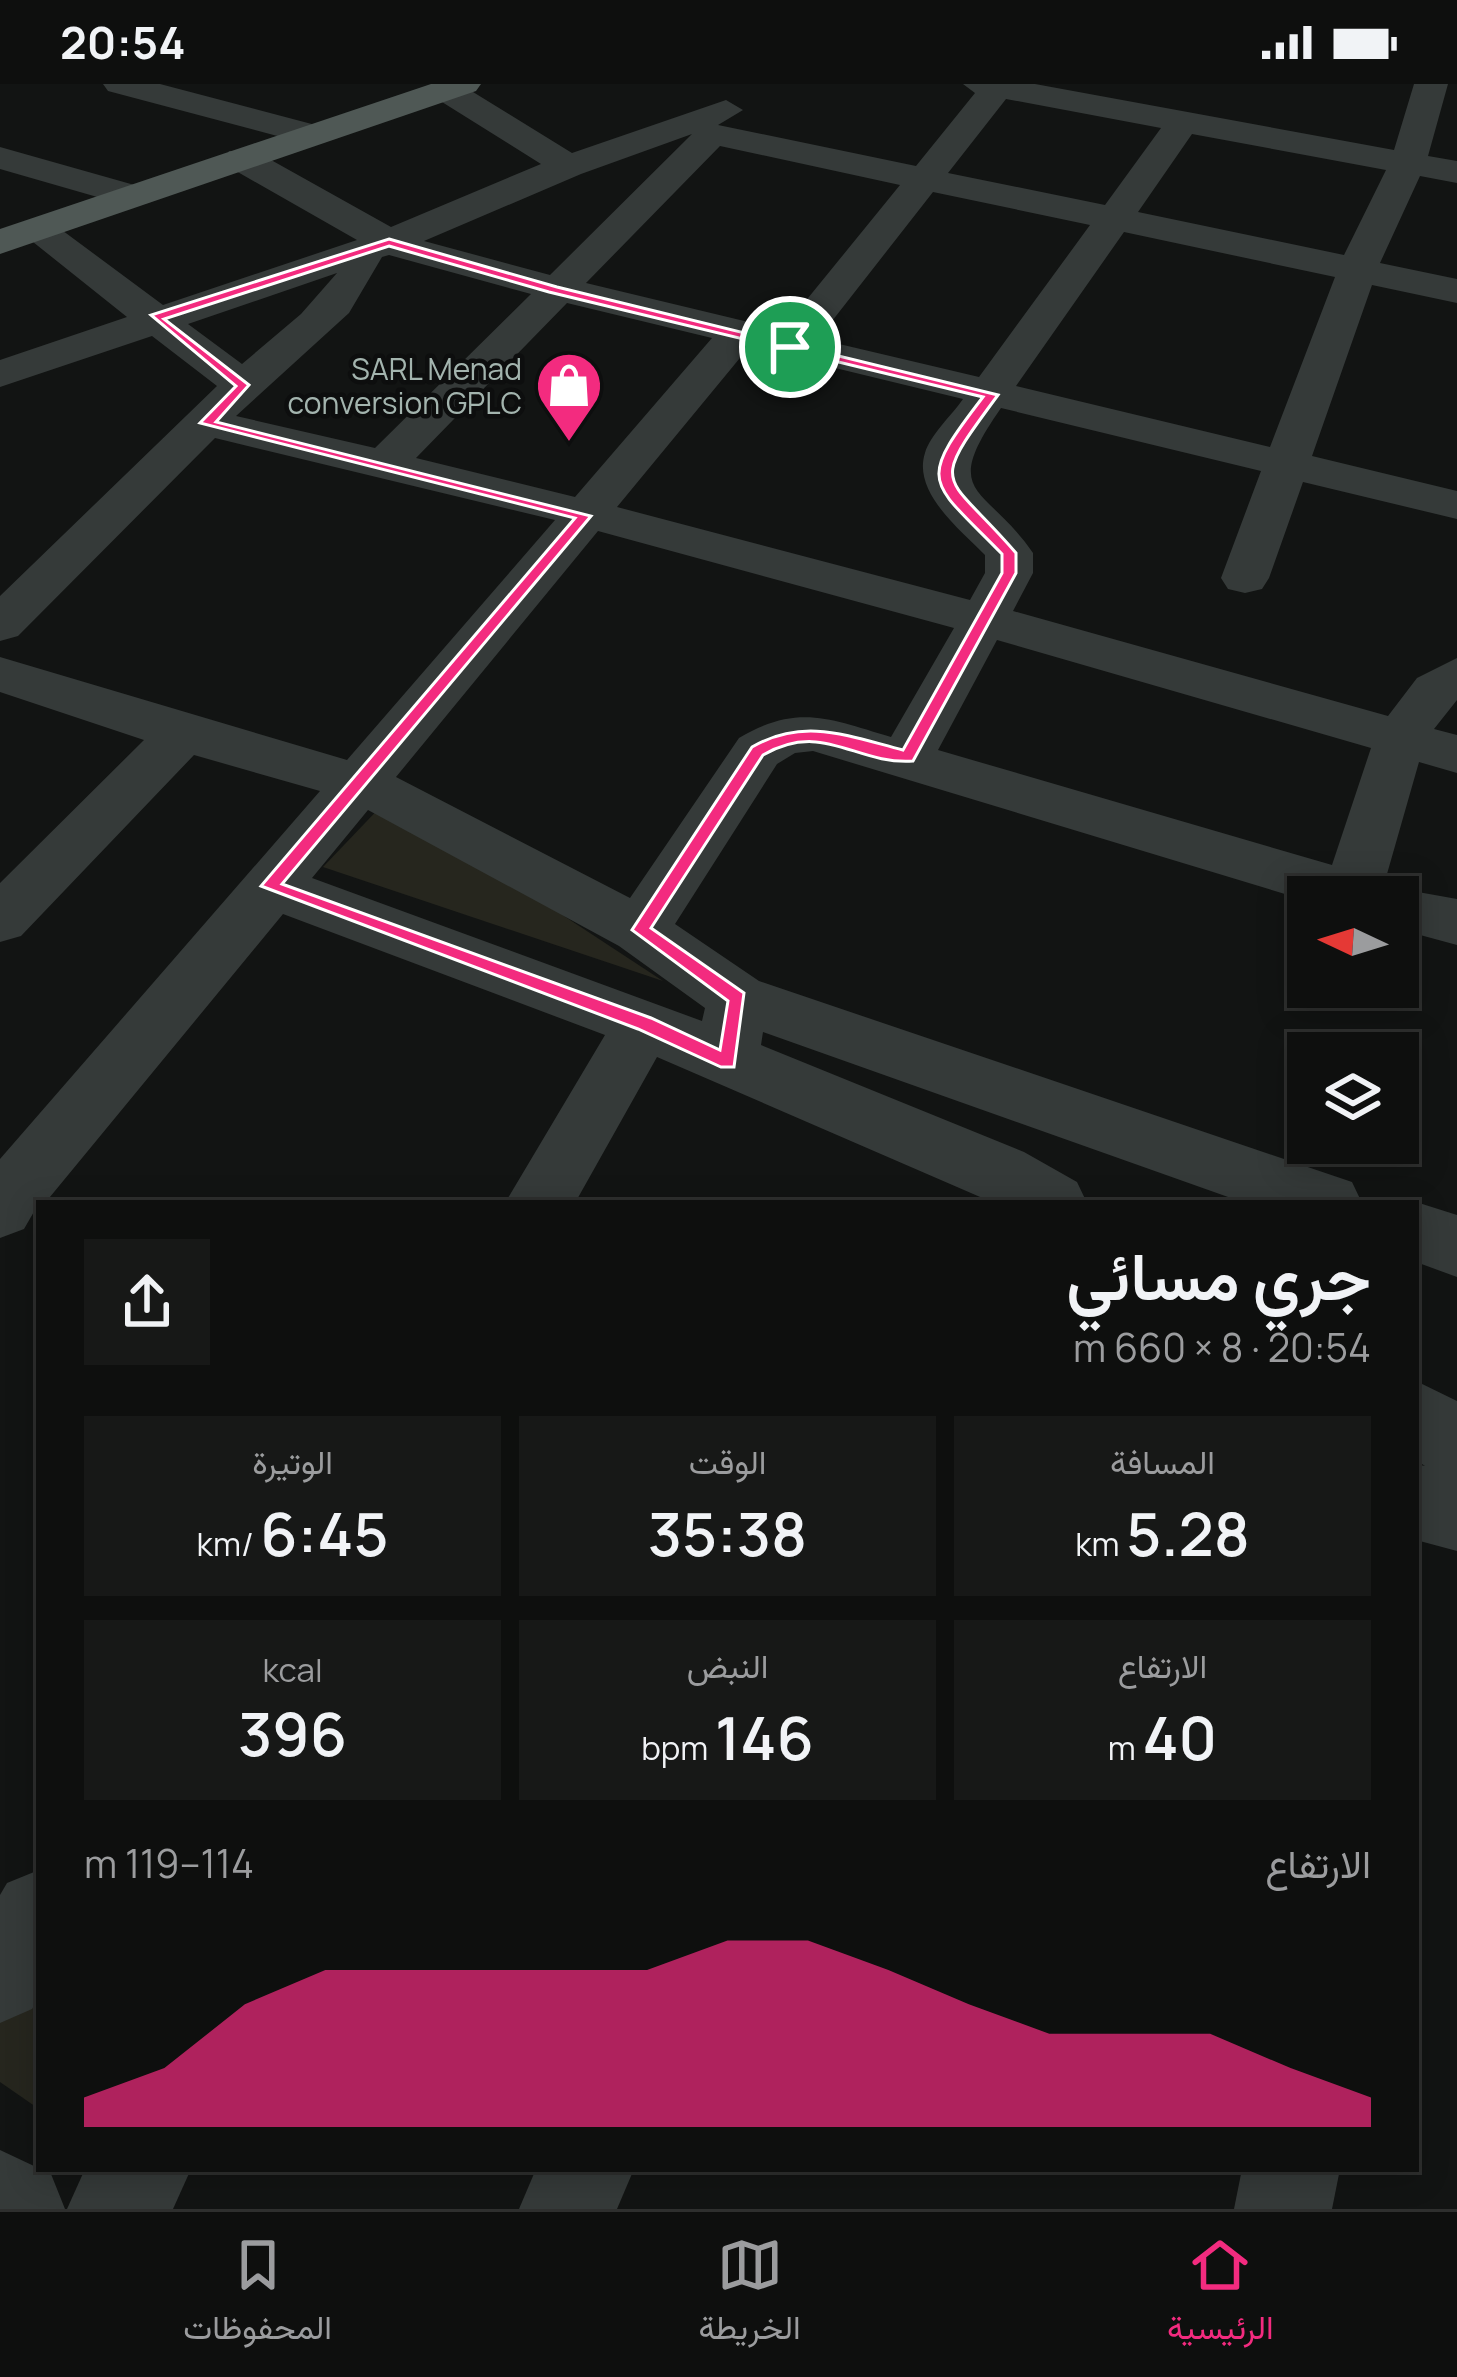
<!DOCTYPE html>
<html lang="ar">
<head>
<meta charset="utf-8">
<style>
  body { margin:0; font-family:Manrope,Vazirmatn,sans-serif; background:#171817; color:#f1f3f6; direction:rtl; height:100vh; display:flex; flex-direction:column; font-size:45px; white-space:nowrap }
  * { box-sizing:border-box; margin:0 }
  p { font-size:39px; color:#9b9c9e }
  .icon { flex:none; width:66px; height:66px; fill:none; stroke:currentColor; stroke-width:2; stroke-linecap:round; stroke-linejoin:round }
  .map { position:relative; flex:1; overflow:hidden; direction:ltr }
  .panel { position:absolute; left:36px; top:1116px; width:1383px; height:972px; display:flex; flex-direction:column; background:#0e0f0e; border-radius:0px; box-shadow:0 6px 30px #0003,0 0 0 3px #2e2f2e; direction:rtl }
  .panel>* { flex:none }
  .needle { width:78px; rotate:274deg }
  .buttons { position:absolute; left:1287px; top:792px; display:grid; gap:24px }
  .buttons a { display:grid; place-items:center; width:132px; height:132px; border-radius:0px; background:#0e0f0e; box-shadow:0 6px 30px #0003,0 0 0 3px #2e2f2e; font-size:60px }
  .pin { position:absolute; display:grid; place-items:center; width:102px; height:102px; color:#fff; margin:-51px; border:6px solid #fff; border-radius:50%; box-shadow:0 3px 12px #0007 }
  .round { display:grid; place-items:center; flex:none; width:126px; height:126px; border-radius:0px; background:#171817 }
  .overview { display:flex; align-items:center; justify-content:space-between; height:204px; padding:0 48px }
  h1 { font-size:66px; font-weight:600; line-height:90px }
  .stats { display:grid; grid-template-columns:repeat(3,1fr); gap:18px; height:204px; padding:12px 48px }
  .stats div { display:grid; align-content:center; border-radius:0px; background:#171817; text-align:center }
  .stats b { font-size:60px; font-weight:600 }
  .stats small { font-size:33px; font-weight:400 }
  .stats p { font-size:33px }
  .chart { height:336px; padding:24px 48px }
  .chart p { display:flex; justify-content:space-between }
  .chart svg { width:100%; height:216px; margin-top:12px; fill:#f32b7f; opacity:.7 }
  .status { display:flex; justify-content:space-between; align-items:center; height:84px; padding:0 60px; background:#0e0f0e; direction:ltr }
  .status svg { height:33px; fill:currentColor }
  .dock { display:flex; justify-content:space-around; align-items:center; height:168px; border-top:3px solid #2e2f2e; background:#0e0f0e; font-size:33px; color:#9b9c9e }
  .dock a { display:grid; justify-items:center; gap:6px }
  .dock .on { color:#f32b7f }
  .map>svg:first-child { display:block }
  .green { fill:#26261e }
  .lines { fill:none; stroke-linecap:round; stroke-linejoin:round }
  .minor { fill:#353a39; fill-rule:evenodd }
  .major { fill:#4f5855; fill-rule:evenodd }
  .route { fill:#f32b7f; stroke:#fff; stroke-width:3; fill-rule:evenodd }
  .labels { text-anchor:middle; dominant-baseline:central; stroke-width:9; stroke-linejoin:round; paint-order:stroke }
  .far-poi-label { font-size:30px; fill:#a3b4ae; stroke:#0d0e0e; text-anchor:end }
</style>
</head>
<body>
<div class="status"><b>20:54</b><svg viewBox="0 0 49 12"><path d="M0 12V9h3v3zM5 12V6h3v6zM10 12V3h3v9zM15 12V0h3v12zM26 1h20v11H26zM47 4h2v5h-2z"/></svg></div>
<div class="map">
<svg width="1457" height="2125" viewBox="0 0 1457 2125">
  <rect width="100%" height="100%" fill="#121413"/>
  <g class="green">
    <path d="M387,716l276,181 -340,-114z"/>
    <path d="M39,1869v156l-39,-27v-69z"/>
  </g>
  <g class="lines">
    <g class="minor">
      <path d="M103,0h57l163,43 6,7 -18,11 -203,-54z"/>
      <path d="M433,0h27l112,69 154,-53 17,10 -25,15 198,41 59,-73 -12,-9h72l359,66 20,-66h34l-20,72 29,5v22l-37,-7 -40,87 77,16v24l-85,-18 -60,171 145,35v28l-154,-37 -34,96 -7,11 -17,4 -17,-4 -7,-11 40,-107 -260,-63c-63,90 -15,76 32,145v20l-20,38 375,105 29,-38 40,-20v42l-23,29 23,6v38l-38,-11 -34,119 5,6 67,12v46l-59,-16v-32h-90v4l-495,-150 -18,2 -18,11 -102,160 84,57 593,201 10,21h-117l-482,-171 -2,13 263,107 53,30 10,21h-93l-337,-146 -82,146h-70l100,-168 -322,-121 -238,289h-6l-15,26 -24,9v-79l320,-368 -126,-36 -173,181 -21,6v-59l144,-143 -144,-48v-35l347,103 208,-240 -340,-82 -197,198 -18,5v-45l217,-210 -65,-50 -152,51v-27l127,-43 -109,-87 19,-11 14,3 112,83 194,-65 -128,-73 -5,-8 5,-8h26l136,76 150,-63 -107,-67 -5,-7zM1006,15l155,29 -56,77 -157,-32zM692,50l-142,141 -126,-34 157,-67zM1192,50l194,36 -42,85 -206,-43zM720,62l180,39 -118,145 -196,-47zM933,108l157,33 -111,152 -161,-38zM1124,148l211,45 -65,170 -254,-61zM389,171l142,39 -156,154 -139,-32 113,-103 33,-56zM337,189l-36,41 -59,50 -54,-40zM567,219l145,35 -137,159 -159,-39zM749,263l214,52c-11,16 -33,36 -38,54 -13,40 37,78 60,102v18l-15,27 -353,-93zM598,447l356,97 -63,109c-61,-18 -93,-34 -152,1l-109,160 -234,-121zM997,556l374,108 -39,117 -394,-115zM368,726l251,136 86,62 -3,13 -390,-143z"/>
      <path d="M0,63l145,41 6,8 -19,11 -132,-38z"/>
      <path d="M1416,1118l41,13v62l-41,-15z"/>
      <path d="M1416,1297l41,20v150l-41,-11v-76l9,2 -9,-6z"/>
      <path d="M39,1786v128l-7,11 -32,14v-128l7,-12z"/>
      <path d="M0,2066l51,24 14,35h-65z"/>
      <path d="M85,2085h106l-18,40h-106z"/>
      <path d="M536,2085h98l-17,40h-98z"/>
      <path d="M1242,2085h98l-8,40h-98z"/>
    </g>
    <path class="major" d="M431,0h50l-5,7 -476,163v-25z"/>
  </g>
  <path class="route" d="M389,155l168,48 441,108c-72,97 -53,75 18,158v20l-103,188c-58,4 -89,-41 -150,-6l-112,173 93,65 -10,74h-13l-83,-38 -377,-143 314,-368 -375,-95 36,-37 -85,-71zM389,162l160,46 434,105c-68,88 -54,82 19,157v19l-99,177c-55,-14 -99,-33 -151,-3l-120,183 96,71 -8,49 -69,-32 -369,-134 309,-368 -375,-94 33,-37 -85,-66z"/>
  <defs>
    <symbol id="shop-pin" viewBox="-11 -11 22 30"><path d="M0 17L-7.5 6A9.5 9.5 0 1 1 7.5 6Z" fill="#f32b7f" stroke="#0d0e0e"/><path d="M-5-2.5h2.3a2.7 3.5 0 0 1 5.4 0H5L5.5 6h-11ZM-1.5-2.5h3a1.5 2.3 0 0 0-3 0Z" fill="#fff"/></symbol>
  </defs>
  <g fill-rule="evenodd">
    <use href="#shop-pin" x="531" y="263" width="76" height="104"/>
  </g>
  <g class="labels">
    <g class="far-poi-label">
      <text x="522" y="284">SARL Menad<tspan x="522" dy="34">conversion GPLC</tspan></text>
    </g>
  </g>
</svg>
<div class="buttons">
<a><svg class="needle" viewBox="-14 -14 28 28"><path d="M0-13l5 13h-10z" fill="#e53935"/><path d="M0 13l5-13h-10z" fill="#9b9c9e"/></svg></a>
<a><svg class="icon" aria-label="layers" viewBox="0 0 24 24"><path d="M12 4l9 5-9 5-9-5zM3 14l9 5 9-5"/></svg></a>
</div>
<div class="pin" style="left:790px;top:263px;background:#1e9e55"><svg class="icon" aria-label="arrive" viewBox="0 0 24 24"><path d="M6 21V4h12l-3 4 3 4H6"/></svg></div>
<section class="panel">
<div class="overview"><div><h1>جري مسائي</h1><p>20:54 · 8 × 660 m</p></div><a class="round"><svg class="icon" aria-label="share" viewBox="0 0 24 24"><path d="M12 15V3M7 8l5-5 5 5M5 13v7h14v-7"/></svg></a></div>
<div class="stats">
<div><p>المسافة</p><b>5.28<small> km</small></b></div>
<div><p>الوقت</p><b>35:38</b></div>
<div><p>الوتيرة</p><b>6:45<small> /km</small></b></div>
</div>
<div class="stats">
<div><p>الارتفاع</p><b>40<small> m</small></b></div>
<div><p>النبض</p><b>146<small> bpm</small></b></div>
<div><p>kcal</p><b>396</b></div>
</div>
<div class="chart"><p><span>الارتفاع</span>114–119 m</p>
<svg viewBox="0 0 160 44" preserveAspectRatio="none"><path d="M0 44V38L10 32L20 19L30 12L40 12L50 12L60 12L70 12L80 6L90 6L100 12L110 19L120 25L130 25L140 25L150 32L160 38V44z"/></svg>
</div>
</section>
</div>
<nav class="dock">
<a class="on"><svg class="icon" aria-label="home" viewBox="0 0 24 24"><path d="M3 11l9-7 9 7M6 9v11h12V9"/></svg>الرئيسية</a>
<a><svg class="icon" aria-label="map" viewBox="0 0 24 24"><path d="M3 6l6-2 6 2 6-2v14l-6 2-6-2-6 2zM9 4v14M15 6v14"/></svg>الخريطة</a>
<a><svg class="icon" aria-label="saved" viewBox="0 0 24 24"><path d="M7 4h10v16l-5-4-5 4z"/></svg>المحفوظات</a>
</nav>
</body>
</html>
